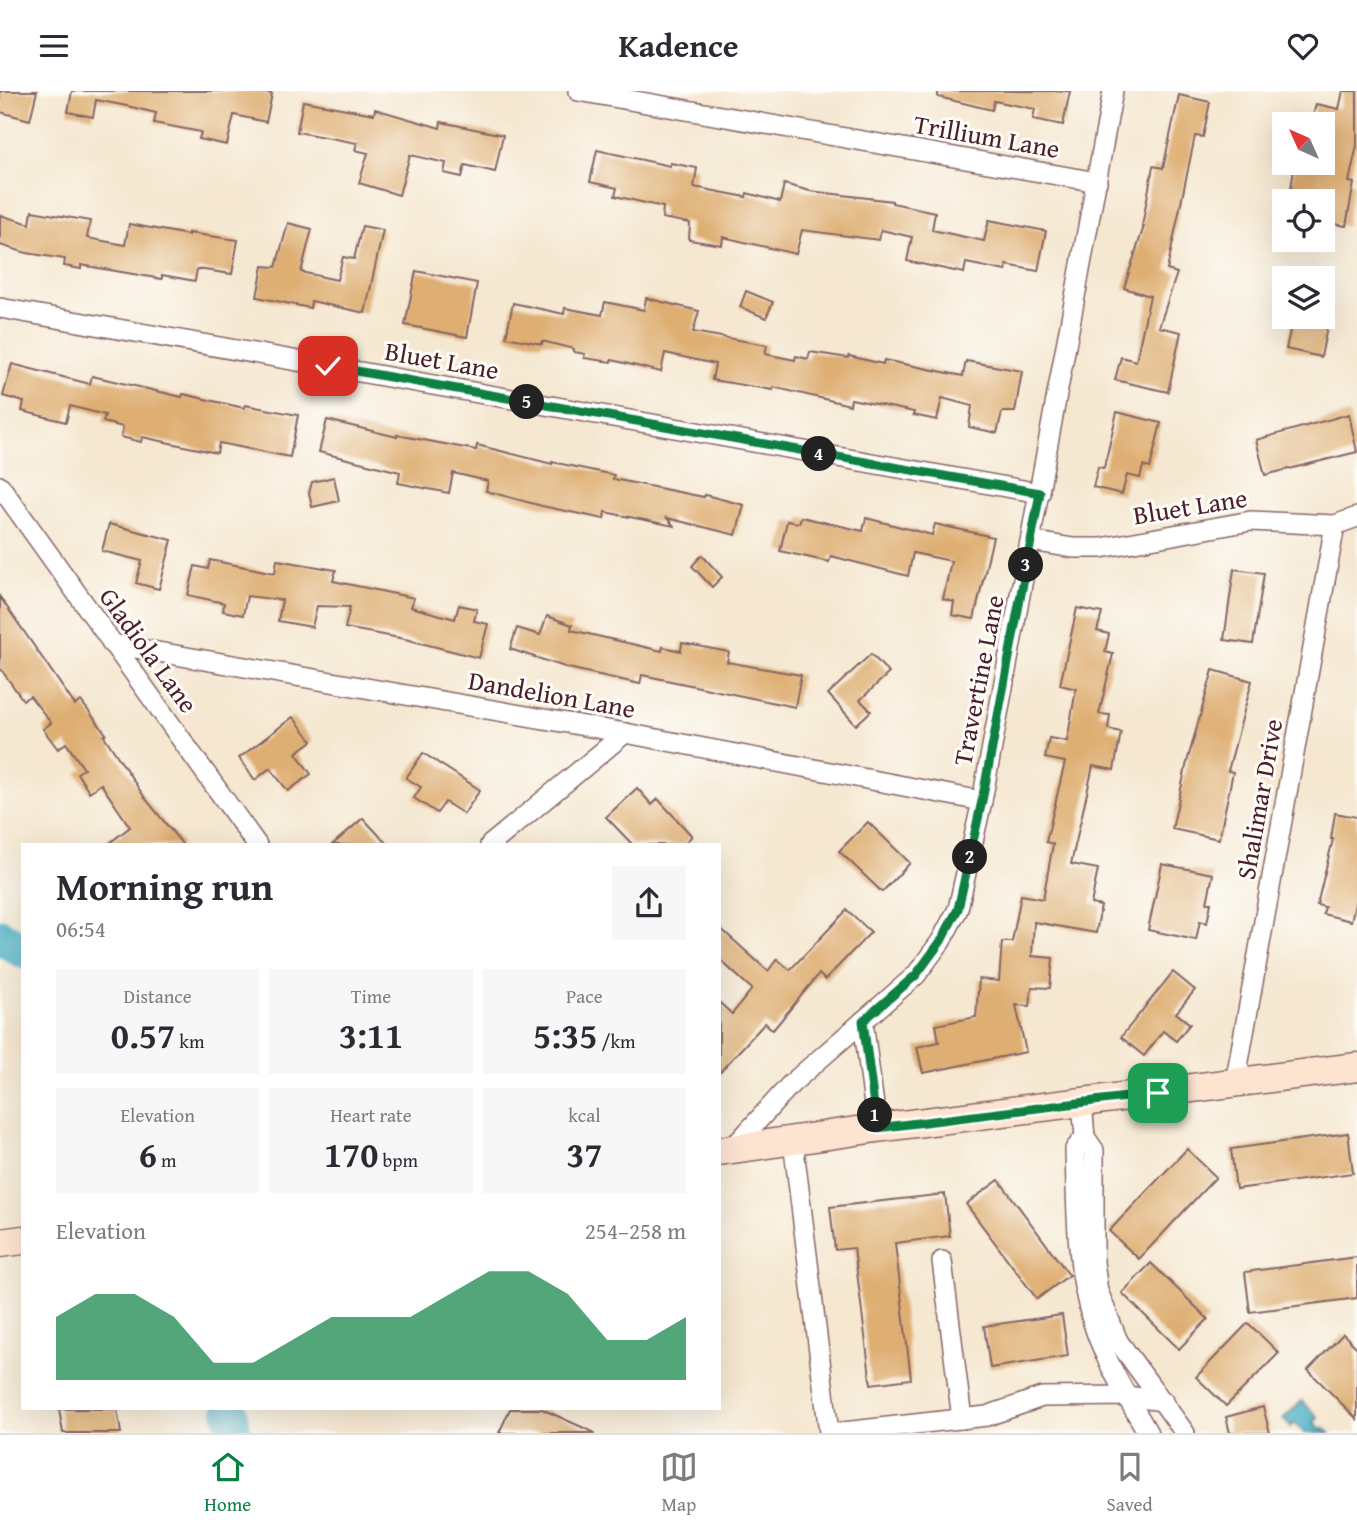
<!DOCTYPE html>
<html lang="en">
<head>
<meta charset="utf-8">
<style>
  body { margin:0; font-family:"Gentium Book Plus",serif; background:#f7f7f7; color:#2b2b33; height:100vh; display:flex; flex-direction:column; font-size:26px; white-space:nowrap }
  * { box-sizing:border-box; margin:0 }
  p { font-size:23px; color:#7c7c81 }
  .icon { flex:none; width:38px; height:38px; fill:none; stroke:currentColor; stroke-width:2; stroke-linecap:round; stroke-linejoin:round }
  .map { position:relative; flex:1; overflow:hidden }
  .sheet { position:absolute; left:21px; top:752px; width:700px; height:567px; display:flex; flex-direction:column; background:#fff; border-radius:0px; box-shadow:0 7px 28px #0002 }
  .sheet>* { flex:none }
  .needle { width:46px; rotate:315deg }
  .fabs { position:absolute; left:1272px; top:21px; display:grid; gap:14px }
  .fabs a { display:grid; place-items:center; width:63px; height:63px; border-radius:0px; background:#fff; box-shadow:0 7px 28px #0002; font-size:35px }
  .pin { position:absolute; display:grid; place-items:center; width:60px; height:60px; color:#fff; margin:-30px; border-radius:14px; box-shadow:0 4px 10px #0006 }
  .km { position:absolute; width:35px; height:35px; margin:-18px; border-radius:50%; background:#222; color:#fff; font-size:19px; line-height:35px; text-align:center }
  .round { display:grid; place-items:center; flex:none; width:74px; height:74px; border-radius:0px; background:#f7f7f7 }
  .head { display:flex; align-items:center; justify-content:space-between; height:119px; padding:0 35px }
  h1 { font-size:38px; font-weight:800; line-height:52px }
  .figures { display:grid; grid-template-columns:repeat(3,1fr); gap:10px; height:119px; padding:7px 35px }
  .figures div { display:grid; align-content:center; border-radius:0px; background:#f7f7f7; text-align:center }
  .figures b { font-size:35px; font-weight:800 }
  .figures small { font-size:19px; font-weight:400 }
  .figures p { font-size:19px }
  .chart { height:196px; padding:14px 35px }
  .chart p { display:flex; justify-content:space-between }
  .chart svg { width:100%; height:126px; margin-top:7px; fill:#0b8043; opacity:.7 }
  header { display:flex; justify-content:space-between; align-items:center; height:91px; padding:0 35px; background:#fff; font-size:32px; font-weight:800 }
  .menu { display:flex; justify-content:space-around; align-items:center; height:98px; border-top:2px solid #e1e1e2; background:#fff; font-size:19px; color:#7c7c81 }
  .menu a { display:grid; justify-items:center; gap:4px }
  .menu .on { color:#0b8043 }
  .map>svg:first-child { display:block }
  .water { fill:#43abc3; stroke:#466577; stroke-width:2 }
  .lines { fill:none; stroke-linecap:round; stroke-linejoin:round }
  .river { stroke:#43abc3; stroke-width:35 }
  .building { fill:#deae72 }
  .minor-casing { stroke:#866565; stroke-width:22 }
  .secondary-casing { stroke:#866565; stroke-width:31 }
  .minor { stroke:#fff; stroke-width:19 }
  .secondary { stroke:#fde4d1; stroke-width:28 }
  .route-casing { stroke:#fff; stroke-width:14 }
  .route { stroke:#0b8043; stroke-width:9 }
  .labels { text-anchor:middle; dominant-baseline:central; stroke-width:6; stroke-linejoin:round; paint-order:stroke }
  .street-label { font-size:26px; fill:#4a1f2b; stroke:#fdfcf7 }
</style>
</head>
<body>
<header><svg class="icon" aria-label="menu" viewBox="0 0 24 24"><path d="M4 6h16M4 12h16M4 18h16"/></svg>Kadence<svg class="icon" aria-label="heart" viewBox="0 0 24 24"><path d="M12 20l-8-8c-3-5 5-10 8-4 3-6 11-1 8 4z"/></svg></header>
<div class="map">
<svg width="1357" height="1342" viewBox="0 0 1357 1342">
  <rect width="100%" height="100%" fill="#fdfcf7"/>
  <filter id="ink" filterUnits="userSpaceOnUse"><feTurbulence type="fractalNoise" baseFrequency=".0143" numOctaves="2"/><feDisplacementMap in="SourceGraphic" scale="14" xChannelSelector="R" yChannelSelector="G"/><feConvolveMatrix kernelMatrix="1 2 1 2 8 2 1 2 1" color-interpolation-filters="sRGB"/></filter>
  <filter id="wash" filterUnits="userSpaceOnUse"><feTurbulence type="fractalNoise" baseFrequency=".00686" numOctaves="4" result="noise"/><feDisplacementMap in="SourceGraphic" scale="28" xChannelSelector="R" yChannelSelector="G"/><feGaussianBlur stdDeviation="1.57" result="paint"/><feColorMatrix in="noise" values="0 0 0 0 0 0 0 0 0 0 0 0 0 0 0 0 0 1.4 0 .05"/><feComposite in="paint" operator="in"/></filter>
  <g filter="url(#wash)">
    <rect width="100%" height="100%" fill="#f5e7d0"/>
    <path class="water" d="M1302,1310l16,16 -4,5 7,7 3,-2 6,6h-26l-9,-10 -4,4 -8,-8z"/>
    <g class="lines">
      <g class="river">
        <path d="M0,845l23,15"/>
        <path d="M230,1318l4,24"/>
      </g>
    </g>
    <g id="blocks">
      <g class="building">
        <path d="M0,0h37l-7,29 -30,-8z"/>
        <path d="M72,0h186l14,3 -6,28 -32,-7 -7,30 -28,-6 2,-7 -47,-9 2,-10 -29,-7 -31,-6 -3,17 -25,-5z"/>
        <path d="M938,0h132l-7,34 -30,-6 2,-10 -41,-8 -2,9 -54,-13z"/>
        <path d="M1343,0h14v54l-8,37 5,1 -8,43 -23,-4v-21h-34l6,-38h28v-39h-12l5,-20 23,5z"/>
        <path d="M1179,4l31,7 -7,35 -8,-1 -28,134 10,3 -18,54 22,5 -13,60 -53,-12 6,-23 15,4 14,-65 -26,-8 20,-62h-2l11,-60 10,2z"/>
        <path d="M303,10l71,13 1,-5 65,19 1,-6 62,13 -8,37 -30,-7 -3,12 -18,-4 2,-10 -36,-8 -11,40 -40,-12 9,-30 -13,-3 2,-7 -60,-11z"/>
        <path d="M597,59l73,16v-3l27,5 -3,19 52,10 1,-4 33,9 4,-18 26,7 82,10v2l43,9 -3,18 52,11 5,-21 57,11 -8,40 -31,-6 -1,6 -40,-8 -2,10 -57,-12 5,-24 -31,-7 -2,10 -77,-10 -6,24 -73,-17 -1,8 -33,-5 1,-17 -28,-5 1,-11 -48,-11 2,-8 -27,-6z"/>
        <path d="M32,120l58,10 -3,17 38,7 4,-21 59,11v-2l50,7 -6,34 -35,-5 -2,12 -33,-6v4l-81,-14v4l-17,-3 1,-7 -38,-6 -27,-8v-30l30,9z"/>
        <path d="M288,132l24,6 -11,43 36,8 6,-23 11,2 8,-33 21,4 -18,83 -54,-12 -1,7 -53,-11 6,-31 13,1z"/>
        <path d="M416,180l61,12 -10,54 -62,-12z"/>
        <path d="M746,200l27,11 -7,16 -26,-11z"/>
        <path d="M646,207l53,13 -6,21 74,13 -2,9 30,6 1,-4 12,3 2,-7 38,6 1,-2 34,8 1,-4 79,16 3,-15 56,10 -7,41h-13l-5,21 -28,-6 3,-21 -30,-8 -5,22 -24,-5 1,-3 -63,-13 -1,6 -77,-18v3l-61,-10 3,-16 -50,-11 -4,19 -49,-12 -1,2 -27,-4 1,-4 -11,-2v-3l-32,-8v3l-36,-7 7,-34 51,11 1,-6 37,7 3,-13 39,8z"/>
        <path d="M1293,226h36l-8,40 -35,-8z"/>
        <path d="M12,273l78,20 2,-8 90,21 1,-3 61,14 1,-3 53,10 -8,42 -71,-14 -2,10 -75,-16 -1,5 -20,-5 2,-10 -20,-5 2,-7 -35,-9 -4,16 -44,-11 2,-9 -21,-6z"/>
        <path d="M1117,321l44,11 -11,45 -7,-2 -3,12 -13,-3 -5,19 -29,-7 5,-20 6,1z"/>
        <path d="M1349,323l8,38 -92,23 -9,-35z"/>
        <path d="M327,329l70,17v-2l79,15 1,-5 75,19v-2l62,13 -1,4 91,18 1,-2 39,10 -8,30 -69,-17 7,8 -69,-14 -1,7 -62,-13 -56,-15 2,-10 -35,-8 -4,20 -51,-10 2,-11 -81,-20z"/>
        <path d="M334,386l5,24 -27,6 -3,-14 3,-11z"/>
        <path d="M801,426l62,14 3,-13 66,17 3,-11 58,13 -19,82 -22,-4 2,-13 -11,-3 8,-38 -38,-8 -5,23 -77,-20 -2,6 -49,-11 7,-30 12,2z"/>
        <path d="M109,433l63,16 -13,49 -23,-6 6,-22 -40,-10z"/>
        <path d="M702,464l20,22 -10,10 -20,-21z"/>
        <path d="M210,469l65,13 2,-13 59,10 -3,11 81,17 -3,9 44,12 4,-14 18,4 -3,12 14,3 -9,34 -74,-19 -60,-11 5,-21 -33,-1 -5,21 -34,-6 4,-21 -35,-4 -4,19 -20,-4 1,-8 -36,-8 7,-29 13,3z"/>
        <path d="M1234,478l30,4 -11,71 -29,-4z"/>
        <path d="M0,506l75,108 6,-4 25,33 -2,2 41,62 38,47h-76l23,-18 -29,-43 -12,8 -12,-19 7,-4 -18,-26 -8,6 -15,-20 8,-6 -21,-27 -7,4 -23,-32z"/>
        <path d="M1077,517l25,5 -5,18 12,3 -4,18 8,2 -14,60 11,1 -2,14 13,3 -7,38 -21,-4 -22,98 27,5 -7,35 10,2 -5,27 -62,-11 -2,34 21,2 -3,30 -18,-1 -2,19 -14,-1 10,47 -103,21 -6,-26 22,-5 -3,-17 40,-8 3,-38 20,2 3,-39h10l9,-47 22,4 10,-55 -7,-2 19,-80 -20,-4 4,-20 18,3 9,-52 -16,-4z"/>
        <path d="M547,525l25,9 -1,5 91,21 1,-4 18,4 1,-8 47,9 -2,10 74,13 -6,32 -153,-32 -2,9 -72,-16 -58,-19 7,-21 23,7z"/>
        <path d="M871,563l18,19 -29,27 11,11 -15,14 -28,-31z"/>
        <path d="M1213,579l39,11 -24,90 5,1 -14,67 -47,-10 15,-67z"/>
        <path d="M293,626l19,24 -16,12 15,21 -23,17 -18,-23 -15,12 -16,-22z"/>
        <path d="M423,662l57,37 -16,24 -19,-12 -8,11 -23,-15 7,-11 -15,-9z"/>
        <path d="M637,697l15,17 6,-6 34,37 -9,9h-50l-27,-28z"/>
        <path d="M1335,722l22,4v79l-6,25 -28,-7 2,-7 -8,-2 16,-66h-2z"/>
        <path d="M363,727l25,27h-56z"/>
        <path d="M868,731l42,41 -28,29 -43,-41z"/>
        <path d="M1162,773l51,10 -6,29h4l-4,20 -7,-2 -4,19 -48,-10z"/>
        <path d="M847,819l24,22 -46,48 -6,-6 -46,56 -8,-7 -46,50v-71l13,12 20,-25 -33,-30v-32l49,44 9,-12 13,11z"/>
        <path d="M1173,881l22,18 -19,23 14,11 -14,17 -13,-10 -19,25 -23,-19z"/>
        <path d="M1348,1042l5,40 -117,16 -5,-40z"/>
        <path d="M1187,1058l29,28 -77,82 -30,-28z"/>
        <path d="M999,1089l70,95 -32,24 -71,-95z"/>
        <path d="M945,1103l5,42 -55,7 16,136 -40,5 -17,-136 -19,2 -5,-43z"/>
        <path d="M1357,1166v41l-107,14 -5,-40z"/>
        <path d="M1151,1172l57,56 -29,30 -57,-56z"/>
        <path d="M1062,1224l6,41 -78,12 -6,-42z"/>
        <path d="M1248,1232l31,30 -53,53 -30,-29z"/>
        <path d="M1343,1243l14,14v71l-49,-49z"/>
        <path d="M1263,1316l7,26h-40l-4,-16z"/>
        <path d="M59,1318h58l4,24h-58z"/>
        <path d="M510,1318h32l53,24h-96z"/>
      </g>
    </g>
  </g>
  <g filter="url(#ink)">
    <use href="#blocks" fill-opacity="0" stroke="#866565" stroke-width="2"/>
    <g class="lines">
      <defs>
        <g id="minor">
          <path d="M578,0l519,91"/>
          <path d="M0,217l1040,185"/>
          <path d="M0,395l257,359"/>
          <path d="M1031,450l42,7h28l150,-27 84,4 22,-8"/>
          <path d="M112,553l513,89 357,68"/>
          <path d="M490,754l135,-112"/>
          <path d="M863,930l14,107"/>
          <path d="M1235,992l100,-558"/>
          <path d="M1082,1012l3,34 9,13v112l4,29 20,50 67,92"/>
          <path d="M1085,1046l-10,12c2,66 0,136 27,198 12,30 30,58 46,86"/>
          <path d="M793,1050l36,292"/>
          <path d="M732,1058l59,-65 125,-109 25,-34 17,-32 24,-108 131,-710"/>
          <path d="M942,1170l20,158"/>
          <path d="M834,1342l153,-17 55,-19 85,-1 36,5"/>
        </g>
        <g id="secondary">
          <path d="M719,1060l158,-23 480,-61"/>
          <path d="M0,1152l23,-3"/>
        </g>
      </defs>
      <use href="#minor" class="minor-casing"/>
      <use href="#secondary" class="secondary-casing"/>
      <use href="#minor" class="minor"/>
      <use href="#secondary" class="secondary"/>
    </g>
  </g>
  <g class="lines" filter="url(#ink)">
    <defs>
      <path id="route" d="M328,275l712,127 -58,308 -24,108 -17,32 -25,34 -53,46 14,107 281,-35"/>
    </defs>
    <use href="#route" class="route-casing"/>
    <use href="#route" class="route"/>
  </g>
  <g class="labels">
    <g class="street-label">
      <text transform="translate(987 45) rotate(10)">Trillium Lane</text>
      <text transform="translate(442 269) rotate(10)">Bluet Lane</text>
      <text transform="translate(1190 415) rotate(-9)">Bluet Lane</text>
      <text transform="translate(149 559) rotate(54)">Gladiola Lane</text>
      <text transform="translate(978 589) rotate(-79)">Travertine Lane</text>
      <text transform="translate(552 603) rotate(10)">Dandelion Lane</text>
      <text transform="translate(1259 708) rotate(-80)">Shalimar Drive</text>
    </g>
  </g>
</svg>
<div class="fabs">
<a><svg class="needle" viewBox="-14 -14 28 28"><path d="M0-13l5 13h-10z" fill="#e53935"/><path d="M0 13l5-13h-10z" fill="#7c7c81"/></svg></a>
<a><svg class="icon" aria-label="locate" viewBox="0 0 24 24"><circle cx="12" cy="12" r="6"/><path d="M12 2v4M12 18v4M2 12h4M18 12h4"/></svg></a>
<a><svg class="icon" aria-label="layers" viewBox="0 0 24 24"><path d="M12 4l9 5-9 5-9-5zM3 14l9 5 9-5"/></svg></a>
</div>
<div class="pin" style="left:1158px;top:1002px;background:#1e9e55"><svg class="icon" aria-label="arrive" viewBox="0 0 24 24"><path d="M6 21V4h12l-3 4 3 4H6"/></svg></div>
<div class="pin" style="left:328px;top:275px;background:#d93025"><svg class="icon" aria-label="check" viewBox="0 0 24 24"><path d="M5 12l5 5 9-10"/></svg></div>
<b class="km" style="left:875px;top:1024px">1</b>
<b class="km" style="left:970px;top:766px">2</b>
<b class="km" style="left:1026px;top:474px">3</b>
<b class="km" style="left:819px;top:363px">4</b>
<b class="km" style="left:527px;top:311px">5</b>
<section class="sheet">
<div class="head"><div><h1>Morning run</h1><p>06:54</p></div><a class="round"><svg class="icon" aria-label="share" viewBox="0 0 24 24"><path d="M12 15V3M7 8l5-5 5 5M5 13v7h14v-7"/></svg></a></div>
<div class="figures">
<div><p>Distance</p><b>0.57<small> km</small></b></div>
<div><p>Time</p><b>3:11</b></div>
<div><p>Pace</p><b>5:35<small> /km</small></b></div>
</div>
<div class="figures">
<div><p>Elevation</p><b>6<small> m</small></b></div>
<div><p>Heart rate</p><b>170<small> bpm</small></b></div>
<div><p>kcal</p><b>37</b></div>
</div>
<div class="chart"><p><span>Elevation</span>254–258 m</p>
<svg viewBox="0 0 160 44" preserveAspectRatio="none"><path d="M0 44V22L10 14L20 14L30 22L40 38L50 38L60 30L70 22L80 22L90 22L100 14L110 6L120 6L130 14L140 30L150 30L160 22V44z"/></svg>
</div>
</section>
</div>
<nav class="menu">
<a class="on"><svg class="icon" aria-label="home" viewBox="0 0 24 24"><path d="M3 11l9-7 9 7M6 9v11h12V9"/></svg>Home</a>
<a><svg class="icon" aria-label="map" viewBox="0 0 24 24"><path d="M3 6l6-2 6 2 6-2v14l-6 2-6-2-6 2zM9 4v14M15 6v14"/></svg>Map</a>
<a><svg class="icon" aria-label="saved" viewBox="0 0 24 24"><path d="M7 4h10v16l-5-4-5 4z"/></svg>Saved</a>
</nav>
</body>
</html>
